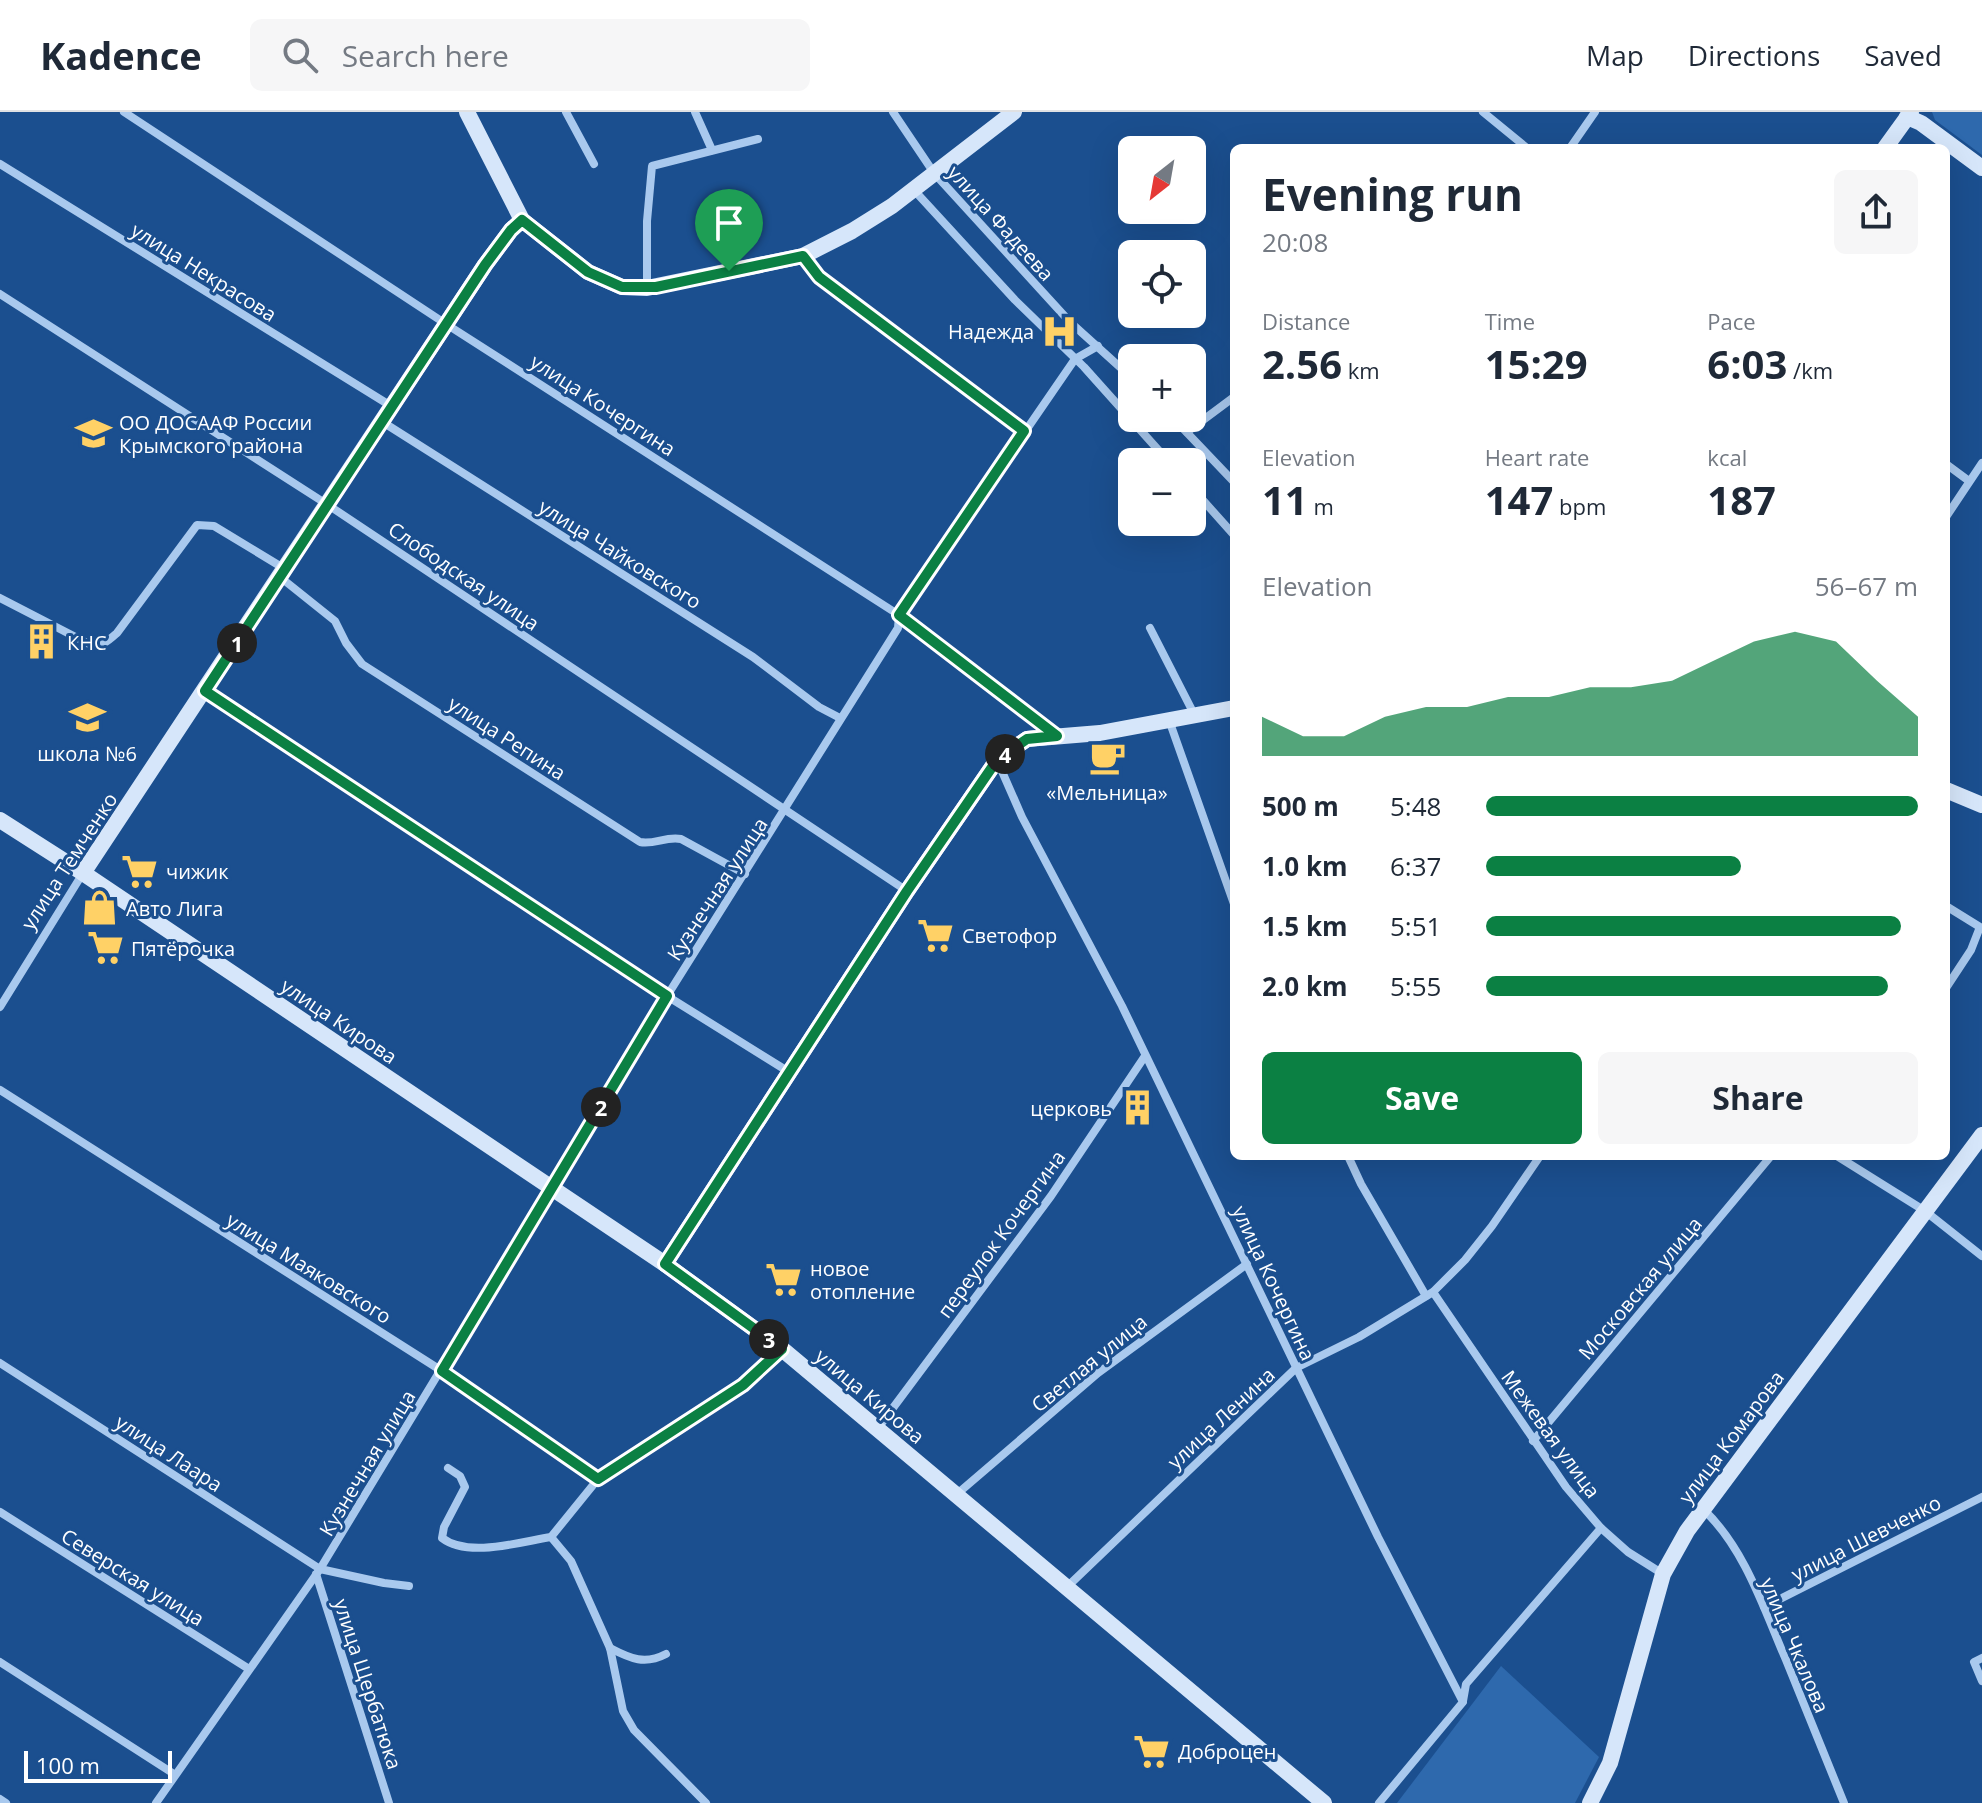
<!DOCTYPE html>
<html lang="en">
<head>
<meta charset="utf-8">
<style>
  body { margin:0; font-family:"Open Sans",sans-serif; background:#f6f6f7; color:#1f2937; height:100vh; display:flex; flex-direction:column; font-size:30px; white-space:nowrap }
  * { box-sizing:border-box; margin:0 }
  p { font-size:26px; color:#747a83 }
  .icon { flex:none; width:44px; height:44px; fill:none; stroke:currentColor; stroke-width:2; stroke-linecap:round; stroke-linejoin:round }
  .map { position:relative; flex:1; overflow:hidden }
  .side { position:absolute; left:1230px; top:32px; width:720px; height:1016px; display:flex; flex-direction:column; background:#fff; border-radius:12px; box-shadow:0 8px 32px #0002 }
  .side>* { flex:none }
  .needle { width:52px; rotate:211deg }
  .fabs { position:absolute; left:1118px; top:24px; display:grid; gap:16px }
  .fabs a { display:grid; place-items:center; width:88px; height:88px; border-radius:12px; background:#fff; box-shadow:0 8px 32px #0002; font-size:40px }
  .scale { position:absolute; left:24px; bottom:20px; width:148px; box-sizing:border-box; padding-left:8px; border:4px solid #fff; border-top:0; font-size:22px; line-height:28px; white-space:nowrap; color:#fff; -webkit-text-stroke:6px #1b4f8f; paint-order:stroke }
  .pin { position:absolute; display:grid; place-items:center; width:68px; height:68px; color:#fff; margin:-82px -34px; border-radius:50% 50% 50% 0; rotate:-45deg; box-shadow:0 0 8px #0007 }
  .pin .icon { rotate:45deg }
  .km { position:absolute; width:40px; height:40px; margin:-20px; border-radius:50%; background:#222; color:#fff; font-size:22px; line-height:40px; text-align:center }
  .round { display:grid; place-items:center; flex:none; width:84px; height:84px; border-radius:12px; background:#f6f6f7 }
  .headline { display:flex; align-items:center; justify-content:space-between; height:136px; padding:0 32px }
  h1 { font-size:44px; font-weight:700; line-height:60px }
  .figures { display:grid; grid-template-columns:repeat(3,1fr); gap:12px; height:136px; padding:8px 32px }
  .figures div { display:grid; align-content:center }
  .figures b { font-size:40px; font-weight:700 }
  .figures small { font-size:22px; font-weight:400 }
  .figures p { font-size:22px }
  .chart { height:224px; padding:16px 32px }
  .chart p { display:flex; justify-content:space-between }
  .chart svg { width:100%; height:144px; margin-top:8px; fill:#0b8043; opacity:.7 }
  .action { display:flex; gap:16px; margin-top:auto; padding:16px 32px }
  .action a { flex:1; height:92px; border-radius:12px; background:#0b8043; color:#fff; font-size:32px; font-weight:700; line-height:92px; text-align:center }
  .action a+a { background:#f6f6f7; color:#1f2937 }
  ul { padding:0 32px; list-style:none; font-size:26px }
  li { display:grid; grid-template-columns:128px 96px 1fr; align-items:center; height:60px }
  li i { height:20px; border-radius:10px; background:#0b8043 }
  header { display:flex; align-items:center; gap:48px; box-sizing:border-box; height:112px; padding:0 40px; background:#fff; border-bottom:2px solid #e0e1e3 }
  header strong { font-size:38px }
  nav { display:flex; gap:44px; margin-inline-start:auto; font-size:28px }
  .search { width:560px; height:72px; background:#f6f6f7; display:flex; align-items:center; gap:20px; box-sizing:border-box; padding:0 28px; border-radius:12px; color:#747a83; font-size:30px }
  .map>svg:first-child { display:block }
  .green { fill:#2e69ad }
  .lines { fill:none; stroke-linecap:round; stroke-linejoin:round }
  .street { stroke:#a9c9ee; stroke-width:8 }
  .secondary { stroke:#d6e6fa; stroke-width:16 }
  .route-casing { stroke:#fff; stroke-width:16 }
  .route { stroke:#0b8043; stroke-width:10 }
  .labels { text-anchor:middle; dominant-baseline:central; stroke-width:6; stroke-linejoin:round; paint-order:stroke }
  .street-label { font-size:20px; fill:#fff; stroke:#1b4f8f }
  .poi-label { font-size:20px; fill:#fff; stroke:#1b4f8f; text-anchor:start }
</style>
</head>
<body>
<header>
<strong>Kadence</strong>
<div class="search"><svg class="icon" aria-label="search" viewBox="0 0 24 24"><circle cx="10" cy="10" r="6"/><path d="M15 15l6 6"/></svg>Search here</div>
<nav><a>Map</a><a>Directions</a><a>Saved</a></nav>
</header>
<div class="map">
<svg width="1982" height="1691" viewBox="0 0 1982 1691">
  <rect width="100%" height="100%" fill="#1b4f8f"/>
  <g class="green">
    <path d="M1932,0h50v43l-47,-35z"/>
    <path d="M1501,1554l98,91 -24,46h-178z"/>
  </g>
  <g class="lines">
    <g class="street">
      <path d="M124,0l322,212 453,291 158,121"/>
      <path d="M566,0l28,52"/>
      <path d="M695,0l17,38"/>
      <path d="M893,0l41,61 136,149 62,56"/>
      <path d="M1483,0l44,36"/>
      <path d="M1570,36l25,-36"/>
      <path d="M0,52l391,242"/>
      <path d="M913,77l102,111 69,67 85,95"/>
      <path d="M803,144l16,21 205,154"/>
      <path d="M647,176v-67l5,-55 106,-27"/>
      <path d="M0,182l328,211 579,386"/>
      <path d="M1075,247l23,-13"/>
      <path d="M1173,306l61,64"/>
      <path d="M381,309l372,236 66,50 21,11"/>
      <path d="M1187,320l47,-35"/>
      <path d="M1946,352l23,17"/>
      <path d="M1192,376l42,47"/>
      <path d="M1946,405l36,-54"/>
      <path d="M280,465l55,44 11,22 16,21 278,178c14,3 26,-6 41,-3l64,35"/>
      <path d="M0,486l91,47c12,1 17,-4 26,-12l80,-108 17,1 71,43"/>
      <path d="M1150,516l44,86"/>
      <path d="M205,579l462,305 122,76"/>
      <path d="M1169,608l65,184"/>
      <path d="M997,648l25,57 100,189 256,531 85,165 -84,101"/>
      <path d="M1946,794l34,21 -9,23 -25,38"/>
      <path d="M0,895l83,-134"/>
      <path d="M0,978l442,281 156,108"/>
      <path d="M1348,1044l13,28 65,112"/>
      <path d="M1837,1044l88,55 57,45"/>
      <path d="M1433,1180l133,195 35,41 27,24 35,22"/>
      <path d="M0,1251l320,206 64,14 25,3"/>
      <path d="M878,1316l173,-232 94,-140"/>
      <path d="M1533,1329l238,-285"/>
      <path d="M448,1356l12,8 5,11 -21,40 -2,11c26,20 78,4 109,-1l47,-58 145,-94 39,-35"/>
      <path d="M957,1382l141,-121 149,-109"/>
      <path d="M1704,1398c41,39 60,99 82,150 19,48 39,95 58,143"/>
      <path d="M0,1400l249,157"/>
      <path d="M551,1425l20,24 39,87 13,63 11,19 72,73"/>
      <path d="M316,1462l73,229"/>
      <path d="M1068,1474l228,-218 63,-31 74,-45 32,-32 27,-34 48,-70"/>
      <path d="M1764,1495l218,-110"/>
      <path d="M610,1536c21,11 35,17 56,6"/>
      <path d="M1982,1546l-8,4 8,19"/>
      <path d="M0,1550l174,112"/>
      <path d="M1463,1589l3,-17 135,-156"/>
      <path d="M0,1687l6,4"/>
      <path d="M156,1691l164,-234 347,-573 231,-368 1,-13 176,-256"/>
    </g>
    <g class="secondary">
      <path d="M467,0l55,108 66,52 34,15 25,1 156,-32 49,-25 40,-25 122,-94"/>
      <path d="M1907,5l14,6 61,45"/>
      <path d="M1885,36l26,-36"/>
      <path d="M1946,678l36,15"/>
      <path d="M0,708l83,53 582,391 117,85 542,454"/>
      <path d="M83,761l402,-608 26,-35 11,-10"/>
      <path d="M665,1152l242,-373 90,-131 30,-21 73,-6 134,-25"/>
      <path d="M1590,1691l20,-40 53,-189 24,-43 295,-396"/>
    </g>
  </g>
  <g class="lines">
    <defs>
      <path id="route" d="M522,108l66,52 34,15h34l147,-31 16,21 205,154 -125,184 158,121 -30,3 -30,21 -90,131 -242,373 117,85 -39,36 -145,94 -156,-108 225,-375 -462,-305 280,-426 26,-35z"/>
    </defs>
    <use href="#route" class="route-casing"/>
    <use href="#route" class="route"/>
  </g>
  <defs>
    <symbol id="hospital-bare" viewBox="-9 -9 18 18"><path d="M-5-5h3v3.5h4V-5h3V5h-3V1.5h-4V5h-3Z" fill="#ffd166" stroke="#1b4f8f" stroke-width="2.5" paint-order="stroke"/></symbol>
    <symbol id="university-bare" viewBox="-9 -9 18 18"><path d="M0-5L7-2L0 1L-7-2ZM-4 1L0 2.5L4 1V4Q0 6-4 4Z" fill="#ffd166" stroke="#1b4f8f" stroke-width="2.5" paint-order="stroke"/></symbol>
    <symbol id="building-bare" viewBox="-9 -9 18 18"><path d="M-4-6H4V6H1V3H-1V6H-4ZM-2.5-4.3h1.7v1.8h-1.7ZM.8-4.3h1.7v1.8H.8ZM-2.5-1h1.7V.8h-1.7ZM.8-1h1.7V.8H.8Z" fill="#ffd166" stroke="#1b4f8f" stroke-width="2.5" paint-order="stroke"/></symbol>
    <symbol id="school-bare" viewBox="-9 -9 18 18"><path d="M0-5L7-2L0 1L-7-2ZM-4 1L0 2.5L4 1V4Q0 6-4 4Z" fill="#ffd166" stroke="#1b4f8f" stroke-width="2.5" paint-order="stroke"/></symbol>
    <symbol id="cafe-bare" viewBox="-9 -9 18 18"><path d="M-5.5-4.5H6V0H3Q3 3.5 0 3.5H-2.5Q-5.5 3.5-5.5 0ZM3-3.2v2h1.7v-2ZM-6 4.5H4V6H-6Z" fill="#ffd166" stroke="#1b4f8f" stroke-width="2.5" paint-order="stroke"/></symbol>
    <symbol id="supermarket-bare" viewBox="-9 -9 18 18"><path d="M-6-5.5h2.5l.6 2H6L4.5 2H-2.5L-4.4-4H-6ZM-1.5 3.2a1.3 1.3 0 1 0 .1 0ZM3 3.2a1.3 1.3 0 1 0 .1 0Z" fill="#ffd166" stroke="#1b4f8f" stroke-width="2.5" paint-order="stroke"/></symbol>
    <symbol id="shop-bare" viewBox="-9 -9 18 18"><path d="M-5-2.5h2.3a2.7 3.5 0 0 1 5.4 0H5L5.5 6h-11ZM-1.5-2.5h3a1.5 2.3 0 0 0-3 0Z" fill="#ffd166" stroke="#1b4f8f" stroke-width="2.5" paint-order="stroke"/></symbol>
  </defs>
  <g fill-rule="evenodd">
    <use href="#hospital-bare" x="1034" y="194" width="51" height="51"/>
    <use href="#university-bare" x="68" y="296" width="51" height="51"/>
    <use href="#building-bare" x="16" y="504" width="51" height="51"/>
    <use href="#school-bare" x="62" y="580" width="51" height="51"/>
    <use href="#cafe-bare" x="1082" y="620" width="51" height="51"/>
    <use href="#supermarket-bare" x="114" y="734" width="51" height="51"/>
    <use href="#shop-bare" x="74" y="770" width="51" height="51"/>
    <use href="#supermarket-bare" x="910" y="798" width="51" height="51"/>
    <use href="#supermarket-bare" x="80" y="810" width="51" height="51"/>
    <use href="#building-bare" x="1112" y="970" width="51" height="51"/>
    <use href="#supermarket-bare" x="758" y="1142" width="51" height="51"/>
    <use href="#supermarket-bare" x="1126" y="1614" width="51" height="51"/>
  </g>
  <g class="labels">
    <g class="street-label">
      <text transform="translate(1001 111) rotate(48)">улица Фадеева</text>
      <text transform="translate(204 160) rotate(32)">улица Некрасова</text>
      <text transform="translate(603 293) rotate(33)">улица Кочергина</text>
      <text transform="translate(620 442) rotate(32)">улица Чайковского</text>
      <text transform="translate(464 464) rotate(34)">Слободская улица</text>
      <text transform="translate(507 626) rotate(33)">улица Репина</text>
      <text transform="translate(69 749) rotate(-57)">улица Темченко</text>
      <text transform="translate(717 777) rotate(-57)">Кузнечная улица</text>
      <text transform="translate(339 909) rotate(34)">улица Кирова</text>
      <text transform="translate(1001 1122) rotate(-54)">переулок Кочергина</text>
      <text transform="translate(309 1156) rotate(32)">улица Маяковского</text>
      <text transform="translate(1274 1171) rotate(65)">улица Кочергина</text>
      <text transform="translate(1640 1176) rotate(-50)">Московская улица</text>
      <text transform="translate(1089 1251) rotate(-39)">Светлая улица</text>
      <text transform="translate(870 1284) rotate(40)">улица Кирова</text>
      <text transform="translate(1221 1306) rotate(-43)">улица Ленина</text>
      <text transform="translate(1551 1322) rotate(54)">Межевая улица</text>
      <text transform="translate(1731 1325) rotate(-53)">улица Комарова</text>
      <text transform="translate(169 1341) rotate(33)">улица Лаара</text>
      <text transform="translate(367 1351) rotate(-59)">Кузнечная улица</text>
      <text transform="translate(1866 1426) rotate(-27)">улица Шевченко</text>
      <text transform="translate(133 1465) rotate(32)">Северская улица</text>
      <text transform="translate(1795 1533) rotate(67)">улица Чкалова</text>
      <text transform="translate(368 1572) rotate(72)">улица Щербатюка</text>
    </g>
    <g class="poi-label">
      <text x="1034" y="219" text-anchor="end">Надежда</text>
      <text x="119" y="310">ОО ДОСААФ России<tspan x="119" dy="23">Крымского района</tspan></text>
      <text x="67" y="530">КНС</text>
      <text x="87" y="641" text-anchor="middle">школа №6</text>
      <text x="1107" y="680" text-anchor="middle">«Мельница»</text>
      <text x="166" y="759">чижик</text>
      <text x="126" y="796">Авто Лига</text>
      <text x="962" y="823">Светофор</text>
      <text x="131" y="836">Пятёрочка</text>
      <text x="1112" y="996" text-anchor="end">церковь</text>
      <text x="810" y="1156">новое<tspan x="810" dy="23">отопление</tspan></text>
      <text x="1178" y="1639">Доброцен</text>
    </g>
  </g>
</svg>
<div class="fabs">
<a><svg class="needle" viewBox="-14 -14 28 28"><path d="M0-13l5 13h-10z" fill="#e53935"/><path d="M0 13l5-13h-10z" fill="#747a83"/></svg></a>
<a><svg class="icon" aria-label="locate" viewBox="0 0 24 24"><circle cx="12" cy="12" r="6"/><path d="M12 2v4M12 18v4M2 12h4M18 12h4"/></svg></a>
<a>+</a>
<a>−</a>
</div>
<div class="scale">100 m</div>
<div class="pin" style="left:729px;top:159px;background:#1e9e55"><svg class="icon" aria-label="arrive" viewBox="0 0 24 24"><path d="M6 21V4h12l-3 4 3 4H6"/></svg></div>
<b class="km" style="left:237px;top:531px">1</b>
<b class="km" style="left:601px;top:995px">2</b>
<b class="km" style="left:769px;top:1227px">3</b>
<b class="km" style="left:1005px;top:642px">4</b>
<section class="side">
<div class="headline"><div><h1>Evening run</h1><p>20:08</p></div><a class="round"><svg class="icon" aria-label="share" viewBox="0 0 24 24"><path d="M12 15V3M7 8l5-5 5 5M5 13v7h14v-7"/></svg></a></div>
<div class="figures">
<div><p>Distance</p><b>2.56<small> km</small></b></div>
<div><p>Time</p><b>15:29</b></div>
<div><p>Pace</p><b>6:03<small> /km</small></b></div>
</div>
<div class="figures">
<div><p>Elevation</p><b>11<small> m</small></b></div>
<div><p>Heart rate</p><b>147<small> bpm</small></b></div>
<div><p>kcal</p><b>187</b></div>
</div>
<div class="chart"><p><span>Elevation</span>56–67 m</p>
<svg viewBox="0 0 160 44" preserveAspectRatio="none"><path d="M0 44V32L10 38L20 38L30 32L40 29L50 29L60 26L70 26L80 23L90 23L100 21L110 15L120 9L130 6L140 9L150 21L160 32V44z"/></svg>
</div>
<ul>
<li><b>500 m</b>5:48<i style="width:100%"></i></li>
<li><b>1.0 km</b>6:37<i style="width:59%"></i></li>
<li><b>1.5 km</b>5:51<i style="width:96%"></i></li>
<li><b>2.0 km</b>5:55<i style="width:93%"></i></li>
</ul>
<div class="action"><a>Save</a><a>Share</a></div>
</section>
</div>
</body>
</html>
